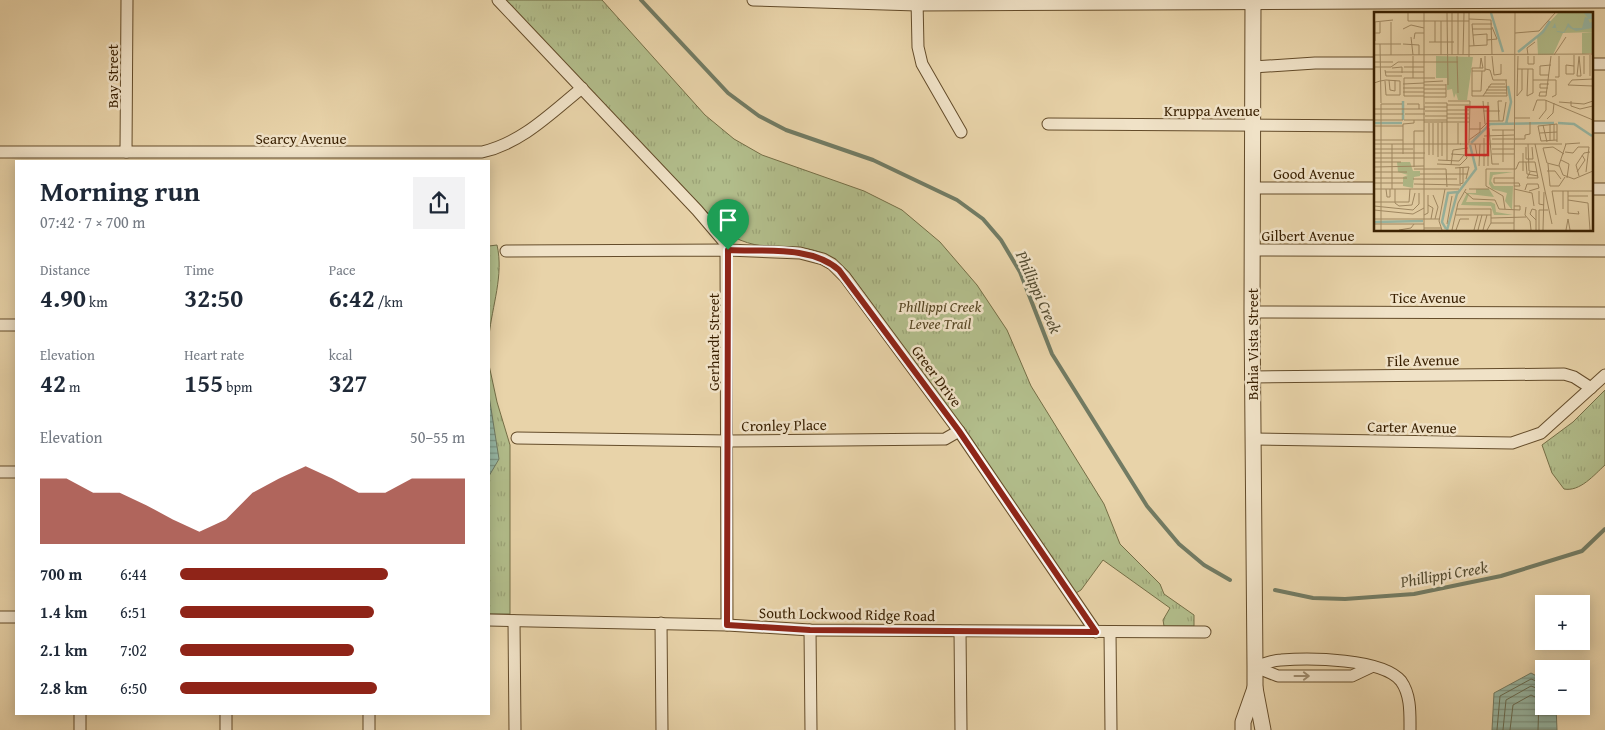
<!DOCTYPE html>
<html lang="en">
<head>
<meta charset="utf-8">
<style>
  body { margin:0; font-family:"Gentium Book Plus",serif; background:#f2f2f3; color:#1f2937; height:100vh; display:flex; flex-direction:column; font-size:19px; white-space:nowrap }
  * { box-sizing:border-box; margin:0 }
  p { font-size:16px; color:#747a83 }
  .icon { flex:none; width:28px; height:28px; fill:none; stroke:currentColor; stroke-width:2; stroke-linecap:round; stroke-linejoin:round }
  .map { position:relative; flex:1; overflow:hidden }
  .side { position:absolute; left:15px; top:160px; width:475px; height:555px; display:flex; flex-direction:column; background:#fff; border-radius:0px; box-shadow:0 2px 12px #0003 }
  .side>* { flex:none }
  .buttons { position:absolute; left:1535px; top:595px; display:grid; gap:10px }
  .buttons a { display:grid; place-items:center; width:55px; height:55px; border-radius:0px; background:#fff; box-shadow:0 2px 12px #0003; font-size:25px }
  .pin { position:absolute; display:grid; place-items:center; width:42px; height:42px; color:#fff; margin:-51px -21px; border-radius:50% 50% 50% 0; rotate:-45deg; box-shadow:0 0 5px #0007 }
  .pin .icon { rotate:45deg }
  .round { display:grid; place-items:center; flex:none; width:52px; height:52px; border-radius:0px; background:#f2f2f3 }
  .head { display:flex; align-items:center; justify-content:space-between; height:85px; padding:0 25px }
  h1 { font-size:28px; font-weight:700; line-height:38px }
  .figures { display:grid; grid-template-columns:repeat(3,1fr); gap:8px; height:85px; padding:5px 25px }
  .figures div { display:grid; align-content:center }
  .figures b { font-size:25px; font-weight:700 }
  .figures small { font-size:14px; font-weight:400 }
  .figures p { font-size:14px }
  .chart { height:140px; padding:10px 25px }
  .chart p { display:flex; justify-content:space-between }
  .chart svg { width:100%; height:90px; margin-top:5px; fill:#8f2418; opacity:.7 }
  ul { padding:0 25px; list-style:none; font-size:16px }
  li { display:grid; grid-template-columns:80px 60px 1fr; align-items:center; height:38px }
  li i { height:12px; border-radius:6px; background:#8f2418 }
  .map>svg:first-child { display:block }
  .grass { fill:url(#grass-tufts); stroke:#756e46 }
  .water { fill:url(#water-rules); stroke:#727b63 }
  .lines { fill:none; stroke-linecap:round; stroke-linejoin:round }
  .shore { stroke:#686c52; stroke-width:1 }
  .stream { stroke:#727b63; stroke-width:4 }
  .minor-casing { stroke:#644c2a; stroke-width:13 }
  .tertiary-casing { stroke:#644c2a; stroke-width:17 }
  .minor { stroke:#f0e2c7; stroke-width:11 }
  .tertiary { stroke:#f0e2c7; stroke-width:15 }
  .oneway { stroke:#9d8a6d }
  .route-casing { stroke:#fff; stroke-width:10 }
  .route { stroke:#8f2418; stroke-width:6 }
  .labels { text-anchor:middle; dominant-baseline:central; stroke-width:5; stroke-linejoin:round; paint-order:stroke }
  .street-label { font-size:15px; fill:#381f00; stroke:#f0e2c7 }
  .park-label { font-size:15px; font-style:italic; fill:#564623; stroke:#f0e2c7 }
  .water-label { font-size:16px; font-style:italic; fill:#554d32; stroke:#f0e2c7 }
  .inset-river { fill:none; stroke:#98b8a5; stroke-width:2.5 }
  .inset-road { fill:none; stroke:#a28b65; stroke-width:1 }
  .view { fill:#d62828; fill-opacity:0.15; stroke:#d62828; stroke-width:2.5 }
  .inset-edge { fill:none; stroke:#381f00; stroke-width:2.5 }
</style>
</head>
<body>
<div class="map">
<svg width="1605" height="730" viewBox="0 0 1605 730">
  <defs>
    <pattern id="grass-tufts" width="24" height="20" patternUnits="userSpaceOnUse" patternTransform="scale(1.25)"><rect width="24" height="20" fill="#b2bd8b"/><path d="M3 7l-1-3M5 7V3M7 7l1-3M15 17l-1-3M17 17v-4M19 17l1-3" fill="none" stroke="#9aa276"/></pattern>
    <pattern id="water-rules" width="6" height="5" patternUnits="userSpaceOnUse" patternTransform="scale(1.25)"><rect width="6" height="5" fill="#98b8a5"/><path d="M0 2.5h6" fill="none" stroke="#7d9584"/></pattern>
  </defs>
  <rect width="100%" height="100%" fill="#e8d3a9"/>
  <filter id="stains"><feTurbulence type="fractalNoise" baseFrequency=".004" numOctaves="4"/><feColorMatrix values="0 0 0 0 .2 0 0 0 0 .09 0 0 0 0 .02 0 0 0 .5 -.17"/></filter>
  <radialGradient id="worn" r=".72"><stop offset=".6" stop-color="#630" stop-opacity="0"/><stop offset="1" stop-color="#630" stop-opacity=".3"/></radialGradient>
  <g class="grass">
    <path d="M505,0h97l103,115 29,24 28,16 102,36 38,19 38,32 37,43 30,45 24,56 73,118 16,40 40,40 4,10 30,21v11h-30l-1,-6 7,-12 -67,-48 -22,30 -5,3 -104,-153 -124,-169c-38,-38 -67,-14 -108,-31 -5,-2 -11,-7 -16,-10z"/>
    <path d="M497,245c7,30 -5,61 -8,91v-90z"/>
    <path d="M489,365l8,37 13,43v169h-21z"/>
    <path d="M1605,390v75c-11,10 -25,27 -41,24l-12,-16 -10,-28 31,-23z"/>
  </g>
  <g class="water">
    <path d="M489,396l10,63 -10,17z"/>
    <path d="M1531,673l13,7v26h12l1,24h-65l2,-37z"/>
  </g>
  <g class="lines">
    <g class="shore">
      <path d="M1497,730l3,-34 31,-17 13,5"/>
      <path d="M1503,730l3,-30 25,-14 13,5"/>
      <path d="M1510,730l3,-25 18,-10 8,4 -1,31"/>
    </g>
    <g class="stream">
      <path d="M641,0l87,93 31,23 27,14 87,30 84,40 26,19 18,21 19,32 32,82 95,152 32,38 25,21 26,15"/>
      <path d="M1275,590l38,8 32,1 69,-5 87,-18 81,-25 23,-22"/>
    </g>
    <defs>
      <g id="minor">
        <path d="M498,0l199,210 29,34 1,381"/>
        <path d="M753,0l164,5 688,-3"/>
        <path d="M917,0l1,47 4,17 39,68"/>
        <path d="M1591,64h14"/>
        <path d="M1253,67l62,-4h60"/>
        <path d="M1048,124l327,2"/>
        <path d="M1591,127h14"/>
        <path d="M0,152h482c40,-9 69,-39 100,-64"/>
        <path d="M126,152l1,-152"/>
        <path d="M1252,188h123"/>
        <path d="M1591,189h14"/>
        <path d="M1252,250l353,1"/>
        <path d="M506,251l222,-1 72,3 23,6 9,5 13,13 114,154 137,201"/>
        <path d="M1252,312l353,1"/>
        <path d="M0,325h16"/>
        <path d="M1252,377l312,-3 10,3 17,11"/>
        <path d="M517,438l211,3 217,-2 14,-8"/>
        <path d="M1252,439l260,4 29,-10 64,-58"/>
        <path d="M0,472h16"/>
        <path d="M0,617h16"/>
        <path d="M489,620l238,5 83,5 395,2"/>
        <path d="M514,621l1,109"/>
        <path d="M661,623l1,107"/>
        <path d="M810,630l1,100"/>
        <path d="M960,631l1,99"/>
        <path d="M1110,632l1,98"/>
        <path d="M1255,667c8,-3 18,-7 26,-7 29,-2 101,-2 120,21 10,14 9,33 9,49"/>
        <path d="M1255,667l23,9h74l19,-9"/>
        <path d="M80,714v16"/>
        <path d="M226,714v16"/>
        <path d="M369,714v16"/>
      </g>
      <g id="tertiary">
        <path d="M1253,0l-1,312 3,355v21l8,42"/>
        <path d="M1243,730v-8l12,-34"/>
      </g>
    </defs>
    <use href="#minor" class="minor-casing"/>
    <use href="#tertiary" class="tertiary-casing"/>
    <use href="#minor" class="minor"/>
    <use href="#tertiary" class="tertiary"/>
  </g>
  <defs><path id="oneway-shaft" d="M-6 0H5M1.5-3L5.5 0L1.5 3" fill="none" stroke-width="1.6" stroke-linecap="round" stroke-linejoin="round" transform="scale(1.25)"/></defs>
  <use class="oneway" href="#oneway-shaft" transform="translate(1302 676)"/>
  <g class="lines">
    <defs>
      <path id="route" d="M728,250c35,2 83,-5 111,20l120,161 137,201 -286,-2 -83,-5z"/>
    </defs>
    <use href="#route" class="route-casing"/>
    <use href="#route" class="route"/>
  </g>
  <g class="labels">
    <g class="street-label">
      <text transform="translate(112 76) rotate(-90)">Bay Street</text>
      <text x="1212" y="110">Kruppa Avenue</text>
      <text x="301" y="138">Searcy Avenue</text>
      <text x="1314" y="173">Good Avenue</text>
      <text x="1308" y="235">Gilbert Avenue</text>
      <text x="1428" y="297">Tice Avenue</text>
      <text transform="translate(713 342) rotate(-90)">Gerhardt Street</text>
      <text transform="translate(1252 344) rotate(-90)">Bahia Vista Street</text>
      <text transform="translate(1423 360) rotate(-1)">File Avenue</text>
      <text transform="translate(937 376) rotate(53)">Greer Drive</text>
      <text transform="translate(784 425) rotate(-1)">Cronley Place</text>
      <text transform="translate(1412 427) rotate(1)">Carter Avenue</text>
      <text transform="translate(847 614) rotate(1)">South Lockwood Ridge Road</text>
    </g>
    <g class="park-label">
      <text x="940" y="306">Phillippi Creek<tspan x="940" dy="17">Levee Trail</tspan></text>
    </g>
    <g class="water-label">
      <text transform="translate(1039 292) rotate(66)">Phillippi Creek</text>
      <text transform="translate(1444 574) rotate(-10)">Phillippi Creek</text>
    </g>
  </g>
  <g transform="translate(1374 12)">
    <rect width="219" height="219" fill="#e8d3a9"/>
    <path d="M184,1h35v19l-30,1 -10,22h-15l-1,-19zM62,44l37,1 -6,43h-9l-2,-7 -2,5 -2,-9 -5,1v-12h-11zM23,150h13l3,9h7v5l-6,1 -1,11 -10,-2v-9l5,-2 -10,-3zM116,160h23l-20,3 -2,6 3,5h19l-1,24 -7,-9 2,-8 -15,-4 -3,-5zM102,177h13l5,8 -25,-3 -3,8h25l4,2 1,8 17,3h-19l-3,-9 -30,-1 6,-12h9z" fill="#b2bd8b"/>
    <path d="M219,20v21l-11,1v-21z" fill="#b2bd8b"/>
    <path d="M210,1h6l3,2v4h-5l2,4 3,-2 -1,7 -16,3 -8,-4 -4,6 -7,-1 -1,-4h-4l3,-5 2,8 7,1 4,-9 5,5h9l3,-11 3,1z" fill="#98b8a5"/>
    <path class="inset-river" d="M117,1l12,39M144,40l25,-20 7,-11M29,89v19M0,111h28M184,111l16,1 18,12M132,112l5,-22 -3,-16M97,131l19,-19 64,-1M0,210l49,-1M72,217l-4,-7 6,-29 10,-1M73,218l10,-36 19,-25 -6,-24"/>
    <path class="inset-road" d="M34,1v8h61M50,1v217M73,1l1,72M95,1v44M95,7l22,1 1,35M0,10l19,-2M17,10v33M29,17l8,-4 13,3M98,17h20M1,21h5v-11M141,21l24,-2 16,-18M37,25l2,18M40,27l1,-6h9M113,28l10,-1 -5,-12M1,29v-19M55,30h25M61,30v-21M0,32h27M6,32l1,59M29,32l16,1v10M95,34l18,-1v-11l-14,1M100,34l-2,-22h20M0,43l219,-1M67,43v-34M78,43v-42M84,43v-42M89,43l1,-42M154,43l-1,-7 8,-6M180,43l12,-18M39,44v22M83,44l1,37M118,44l2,19 7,-1v-10M154,44v8h6v-8M205,44l2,20h-4l2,-19M0,50h19M200,54l-8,-1v9h8v-19M0,55h17l7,-5h60M30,55h20M18,56l10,-1v6M106,56l1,-10 2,10M109,56h-11v28h35l-1,-16M111,57l5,1 3,10h14M143,57h16v24l-6,3M11,58l1,6h16M98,59h13v-15M11,60h39M210,62v-18M175,63h-9v-9l11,-1M216,64v-21M181,65h4v-21M219,67l-21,1 -4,5 25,1M15,68l1,10 5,1v-11M159,68h23v15l-4,2M50,70l19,-1M0,71l6,-2 6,-1 14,1v14h-14l-1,-14M29,72l21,-1M50,73h22M114,75h18M29,76h21M174,76h-8v-4h9M50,77h22M112,78h21M98,79h9l1,-20M29,80h21M173,80h-7l-1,4h7l5,-40M50,81h22M111,81h22M50,84h-20v-18h31M109,84l8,-12h14M143,84l1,-40M143,84l5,-6v-21M153,84l1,-27M50,85h22v-13M74,89h22l-1,42M109,89l2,23M197,89v5l9,3 13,-3M185,90l25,2 9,-3M51,91h22v57M7,92h21M33,92h12v5M73,93h22M50,95h23M0,97h51M73,98h22M51,99h22M109,99h17M159,99l4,-11h8l48,20M0,102h29M31,102h20M73,102h22M51,104h22M73,106h23M140,106h16M165,107l7,-9v-10M173,107l6,-6 1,-10M0,108h29M30,108h43M114,109v-19M125,109l-1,-20h4M50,110h45M55,111v32M176,112v17M180,112v16M169,113l4,17M0,114h29M115,116l3,36h7M95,117h12l8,-8h14l3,-19M118,118h22M129,118v32M166,121l17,-1M110,124l30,-1M219,126v40M118,127h33v-4l5,-1v-12M0,128h29M95,128l11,-8v-10M183,128l-16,1 -3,-15 19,-2v18M0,132h87M84,132v-21M86,132h102M101,132l2,11 9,1M154,132l1,27 8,1M161,132l17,80M191,132l15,-1M192,132l-7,21 4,10 11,4 19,-8M152,135v12h7l-1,-12M0,137h39M118,137h22M191,140l8,1 5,-6h11l-3,25M0,141h51M29,142v-30l11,-1v-3M118,142h22M59,143v-32M68,144v-34M64,145v-34M0,146h50M64,148l21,1 5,-6M187,148l8,4 -2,14M0,150h27M152,150l1,12 11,2M63,152l23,1 7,-7 -1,-3 -15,-1M174,152l2,22h9l6,-9M77,153l2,-15 15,-2M105,154l1,-22M110,154v-28M114,154v-37M185,154l-12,-3 -4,-15 10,-1 11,7M0,155l50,-1M40,155v-36h10M81,156l14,-1 -3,12M40,157h32l1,18M149,159v-18M173,159h8l6,8M0,160h33M203,160l8,-12 -3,-5M46,162h48M205,164l-3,-11 8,-12 6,-1M0,166h33M39,167h44M0,171h29M40,172l47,1M86,172l3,-1v-16M86,172v-17M140,174h6l-1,-3h-25v-5h20M0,177h85M12,177l1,8h3v-8M18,177v-45M21,177v14l4,3 13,-1 3,-12M95,177h20M140,177l18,4 2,13M151,178l2,-6h11l1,4 -10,3M165,179v13l5,1M194,179v22l11,1 -1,-3M91,180l8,7 22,1 4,9 21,1v-4h-6M59,183l5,12 -3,12M194,184h20M194,188l20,3 2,27M0,190h35l1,-13M54,193l5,3 -2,11M0,194l39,4 6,-6v-11M152,195l-1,8 5,6 1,9M83,197h34v14l-4,7M131,197l-2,-13 -17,-10v-17h30l3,-7h16l3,16h-11l3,-6M189,197v-18M0,198l39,4 11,-6M50,203l4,-2v-18M82,203h35M182,203l-4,-24h41M117,206l35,-1M0,207h66M117,211h23M0,212h50M73,212l5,-28M50,216h17M7,218v-126M25,218l12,-2 3,-4M68,218l-3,-9 6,-32M78,218l6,-27 8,-14M82,218l4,-11h9M100,218l4,-15M104,218l4,-15M109,218l4,-15M140,218l1,-217M162,218v-20l-4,-1 -2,5 6,6M165,218v-20h9M169,218l1,-38M192,218l2,-11 2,11"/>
    <path class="view" d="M92,95h22v48h-22z"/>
    <rect width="219" height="219" class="inset-edge"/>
  </g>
  <rect width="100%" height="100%" filter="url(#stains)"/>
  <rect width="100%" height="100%" fill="url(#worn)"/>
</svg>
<div class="buttons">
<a>+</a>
<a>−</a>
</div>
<div class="pin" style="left:728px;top:250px;background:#1e9e55"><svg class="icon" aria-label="arrive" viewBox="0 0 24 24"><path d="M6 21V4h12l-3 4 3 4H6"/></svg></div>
<section class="side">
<div class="head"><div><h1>Morning run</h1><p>07:42 · 7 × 700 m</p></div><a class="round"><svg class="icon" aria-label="share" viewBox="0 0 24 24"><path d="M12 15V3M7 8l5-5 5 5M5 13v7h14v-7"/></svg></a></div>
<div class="figures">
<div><p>Distance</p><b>4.90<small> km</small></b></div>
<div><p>Time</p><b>32:50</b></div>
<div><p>Pace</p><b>6:42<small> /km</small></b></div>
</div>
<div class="figures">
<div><p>Elevation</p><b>42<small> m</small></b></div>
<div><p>Heart rate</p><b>155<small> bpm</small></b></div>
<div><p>kcal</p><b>327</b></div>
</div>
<div class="chart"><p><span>Elevation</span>50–55 m</p>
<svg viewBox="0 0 160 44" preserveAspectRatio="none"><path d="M0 44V12L10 12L20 19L30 19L40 25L50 32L60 38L70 32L80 19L90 12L100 6L110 12L120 19L130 19L140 12L150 12L160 12V44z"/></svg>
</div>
<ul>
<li><b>700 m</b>6:44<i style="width:73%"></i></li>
<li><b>1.4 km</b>6:51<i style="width:68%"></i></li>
<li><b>2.1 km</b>7:02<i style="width:61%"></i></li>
<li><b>2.8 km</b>6:50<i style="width:69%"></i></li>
</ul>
</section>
</div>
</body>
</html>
